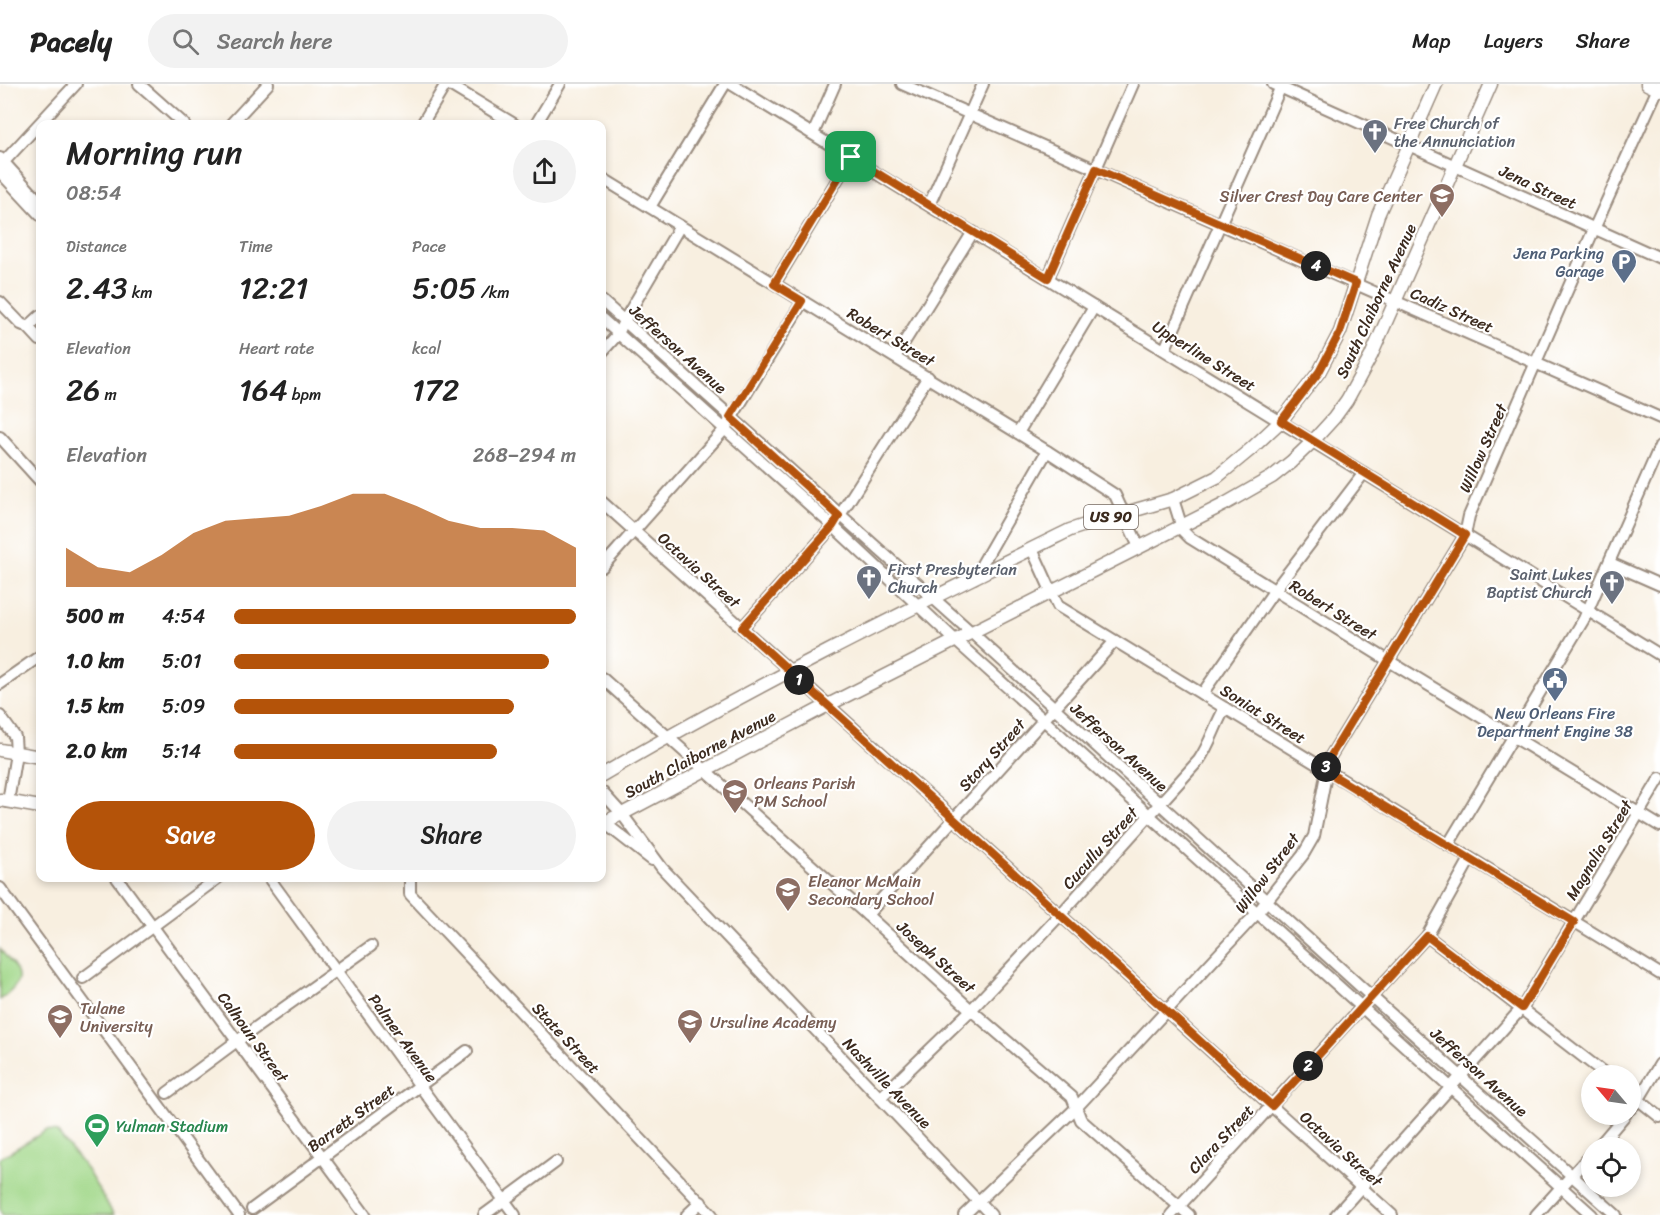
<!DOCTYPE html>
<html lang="en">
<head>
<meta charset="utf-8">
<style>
  body { margin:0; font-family:Sriracha,sans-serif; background:#f2f2f2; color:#222; height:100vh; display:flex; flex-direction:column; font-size:22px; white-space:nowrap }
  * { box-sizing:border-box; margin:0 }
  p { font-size:20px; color:#767676 }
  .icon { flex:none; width:33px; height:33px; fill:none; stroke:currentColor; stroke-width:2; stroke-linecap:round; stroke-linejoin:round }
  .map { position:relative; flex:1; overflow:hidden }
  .panel { position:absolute; left:36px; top:36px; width:570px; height:762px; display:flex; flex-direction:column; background:#fff; border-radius:12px; box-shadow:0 3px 9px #0003 }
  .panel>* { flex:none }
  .needle { width:39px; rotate:299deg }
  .tools { position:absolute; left:1581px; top:981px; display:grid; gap:12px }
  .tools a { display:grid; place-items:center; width:60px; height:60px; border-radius:50%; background:#fff; box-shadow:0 3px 9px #0003; font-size:30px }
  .pin { position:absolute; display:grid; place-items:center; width:51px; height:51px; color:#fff; margin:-26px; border-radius:12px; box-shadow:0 3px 9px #0006 }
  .km { position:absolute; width:30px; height:30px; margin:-15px; border-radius:50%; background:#222; color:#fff; font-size:16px; line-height:30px; text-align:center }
  .round { display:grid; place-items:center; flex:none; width:63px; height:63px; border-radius:32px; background:#f2f2f2 }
  .summary { display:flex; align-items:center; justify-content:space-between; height:102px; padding:0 30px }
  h1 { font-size:33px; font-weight:600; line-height:45px }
  .metrics { display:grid; grid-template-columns:repeat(3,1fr); gap:9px; height:102px; padding:6px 30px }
  .metrics div { display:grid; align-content:center }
  .metrics b { font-size:30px; font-weight:600 }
  .metrics small { font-size:16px; font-weight:400 }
  .metrics p { font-size:16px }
  .chart { height:168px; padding:12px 30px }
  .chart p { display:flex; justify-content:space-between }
  .chart svg { width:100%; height:108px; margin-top:6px; fill:#b45309; opacity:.7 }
  .primary-button { display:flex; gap:12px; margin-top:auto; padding:12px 30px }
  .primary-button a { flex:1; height:69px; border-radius:36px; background:#b45309; color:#fff; font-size:24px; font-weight:600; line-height:69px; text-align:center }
  .primary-button a+a { background:#f2f2f2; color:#222 }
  ul { padding:0 30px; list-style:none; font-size:20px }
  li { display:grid; grid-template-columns:96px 72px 1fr; align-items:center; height:45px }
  li i { height:15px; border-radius:8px; background:#b45309 }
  header { display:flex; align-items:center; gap:36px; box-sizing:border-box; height:84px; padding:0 30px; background:#fff; border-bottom:2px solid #e0e0e0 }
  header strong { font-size:28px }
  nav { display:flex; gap:33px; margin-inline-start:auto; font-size:21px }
  .search { width:420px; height:54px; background:#f2f2f2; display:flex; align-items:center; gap:15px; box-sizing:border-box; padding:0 21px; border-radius:33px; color:#767676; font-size:22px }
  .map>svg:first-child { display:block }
  .green { fill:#a0d788; stroke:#6e8053; stroke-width:1.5 }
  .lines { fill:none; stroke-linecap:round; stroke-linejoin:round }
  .minor-casing { stroke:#9a8c7f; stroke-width:14 }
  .major-casing { stroke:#9a8c7f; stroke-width:15 }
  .minor { stroke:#fff; stroke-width:10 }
  .major { stroke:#fff; stroke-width:12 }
  .route-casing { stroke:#fff; stroke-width:12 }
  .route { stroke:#b45309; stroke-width:8 }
  .labels { text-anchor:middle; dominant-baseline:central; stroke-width:4.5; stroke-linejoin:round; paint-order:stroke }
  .shield { fill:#fff; stroke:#766a62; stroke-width:1.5 }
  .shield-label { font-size:15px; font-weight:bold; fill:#3b2a1e }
  .worship-label { font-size:16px; fill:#5b616d; stroke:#fff; text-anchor:start }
  .street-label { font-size:16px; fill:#3b2a1e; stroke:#fff }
  .education-label { font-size:16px; fill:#785e54; stroke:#fff; text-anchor:start }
  .service-label { font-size:16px; fill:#4e5e75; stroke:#fff; text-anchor:end }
  .leisure-label { font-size:16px; fill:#27864d; stroke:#fff; text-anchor:start }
</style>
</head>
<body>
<header>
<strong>Pacely</strong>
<div class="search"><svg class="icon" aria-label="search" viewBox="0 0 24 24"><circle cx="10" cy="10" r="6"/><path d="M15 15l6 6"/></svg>Search here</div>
<nav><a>Map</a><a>Layers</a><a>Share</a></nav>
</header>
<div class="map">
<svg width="1660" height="1131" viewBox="0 0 1660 1131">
  <rect width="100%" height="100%" fill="#fff"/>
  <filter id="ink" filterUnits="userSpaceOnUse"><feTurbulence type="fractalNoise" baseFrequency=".0167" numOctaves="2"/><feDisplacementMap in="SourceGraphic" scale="12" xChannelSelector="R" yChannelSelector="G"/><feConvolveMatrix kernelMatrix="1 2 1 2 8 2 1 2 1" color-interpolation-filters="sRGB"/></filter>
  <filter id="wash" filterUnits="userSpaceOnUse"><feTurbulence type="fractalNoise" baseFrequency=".008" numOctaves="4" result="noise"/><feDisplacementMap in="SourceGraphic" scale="24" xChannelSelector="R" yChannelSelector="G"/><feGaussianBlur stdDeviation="1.35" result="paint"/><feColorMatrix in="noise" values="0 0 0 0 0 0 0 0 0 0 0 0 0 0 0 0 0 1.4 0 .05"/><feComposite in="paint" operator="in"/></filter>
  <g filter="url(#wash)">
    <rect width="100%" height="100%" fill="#f8efe0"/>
    <g class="green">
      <path d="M0,865c19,24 29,30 0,51z"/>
      <path d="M47,1046l10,2 30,38 27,45h-112l-2,-6v-51z"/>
    </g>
  </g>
  <g filter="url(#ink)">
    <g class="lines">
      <defs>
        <g id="minor">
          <path d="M139,0l45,40"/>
          <path d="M448,0l66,40"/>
          <path d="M731,0l929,571"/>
          <path d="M902,0l758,334"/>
          <path d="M1273,0l387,174"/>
          <path d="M231,40l37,-40"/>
          <path d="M422,40l24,-40"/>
          <path d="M536,40l24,-40"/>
          <path d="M813,50l22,-50"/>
          <path d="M0,74l40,44"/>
          <path d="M0,82l76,-82"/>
          <path d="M0,88l40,43"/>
          <path d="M602,94l445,273 68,44 24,52"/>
          <path d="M929,121l54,-121"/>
          <path d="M650,123l75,-123"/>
          <path d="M1048,194l85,-194"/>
          <path d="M775,199l76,-126"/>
          <path d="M602,217l369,331 401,365 244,218"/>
          <path d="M0,218l21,22 7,3 12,13"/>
          <path d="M602,235l231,207 122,114 637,575"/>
          <path d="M28,243l12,-11"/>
          <path d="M1165,265l117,-265"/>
          <path d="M602,268l16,-18 6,-13 56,-95"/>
          <path d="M895,273l78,-125"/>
          <path d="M1018,349l76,-126"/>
          <path d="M0,353l40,44"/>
          <path d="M1173,415l10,32 7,7 199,123 271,165"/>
          <path d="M602,418l226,203 564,510"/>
          <path d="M1032,465l26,57 602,368"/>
          <path d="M1610,479l50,22"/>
          <path d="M602,483l122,-137 79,-129"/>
          <path d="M974,494l73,-127"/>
          <path d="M742,544l91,-102 95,-149"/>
          <path d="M602,594l265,237 104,95 101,87 9,23 108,95"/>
          <path d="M0,600l40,-28"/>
          <path d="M1202,610l72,-103 90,-118"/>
          <path d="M0,632l15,21 1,16 -8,49"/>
          <path d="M602,708l20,22 40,54 329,347"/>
          <path d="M602,737l50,39"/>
          <path d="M1448,761l136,-226 76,-173"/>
          <path d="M117,794l248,337"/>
          <path d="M269,794l151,208 95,129"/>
          <path d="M410,794v16l302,321"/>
          <path d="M0,804l239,327"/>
          <path d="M867,831l248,-274"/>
          <path d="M1427,852l181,140"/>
          <path d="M83,894l135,-100"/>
          <path d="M167,1009l70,-52 134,-95"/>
          <path d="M1630,1009l30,24"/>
          <path d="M880,1014l91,-88 89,-95 139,-155c11,-16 16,-35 26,-52"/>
          <path d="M1630,1025l9,-10 21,-35"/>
          <path d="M1597,1064l29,-34"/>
          <path d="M252,1125l215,-158"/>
          <path d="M484,1131l72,-53"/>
          <path d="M687,1131l14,-13"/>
          <path d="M964,1131l112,-107 182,-196 45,-57 11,-19 11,-56 2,-18 138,-227 4,-19 125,-287 66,-145"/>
          <path d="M1171,1131l256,-279 43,-77"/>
          <path d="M1336,1131l186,-207 138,-230"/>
          <path d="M1536,1131l56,-62"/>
        </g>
        <g id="major">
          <path d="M1647,0l13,6"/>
          <path d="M0,666l40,7"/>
          <path d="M602,691c151,-89 310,-167 468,-245l21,-7 82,-24 44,-22 34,-28 30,-28 38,-49 21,-40 38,-117 58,-131"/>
          <path d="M0,716l40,7"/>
          <path d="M602,739l20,-9 206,-109 395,-200 49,-28 19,-15 22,-21 21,-23 13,-18 24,-44 120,-272"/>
        </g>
      </defs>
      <use href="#minor" class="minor-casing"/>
      <use href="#major" class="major-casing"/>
      <use href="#minor" class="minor"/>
      <use href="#major" class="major"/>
    </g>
  </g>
  <g class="lines" filter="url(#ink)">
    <defs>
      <path id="route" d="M851,73l197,121 48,-109 260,114 -16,49 -21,40 -38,49 184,114 -138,227 -1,9 248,151 -52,86 -95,-72 -155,170 -530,-478 91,-102 6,-10 -109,-99 72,-116 -28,-17z"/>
    </defs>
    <use href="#route" class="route-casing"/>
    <use href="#route" class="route"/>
  </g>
  <defs>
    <symbol id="church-pin" viewBox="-11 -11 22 30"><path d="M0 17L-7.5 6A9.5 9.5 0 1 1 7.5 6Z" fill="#6b7280" stroke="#fff"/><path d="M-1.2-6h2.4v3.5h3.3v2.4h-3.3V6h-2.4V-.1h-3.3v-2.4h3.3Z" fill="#fff"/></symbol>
    <symbol id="school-pin" viewBox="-11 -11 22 30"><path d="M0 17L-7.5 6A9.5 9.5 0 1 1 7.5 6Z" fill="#8d6e63" stroke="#fff"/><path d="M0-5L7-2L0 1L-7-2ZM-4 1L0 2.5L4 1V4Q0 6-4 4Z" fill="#fff"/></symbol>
    <symbol id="parking-pin" viewBox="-11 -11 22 30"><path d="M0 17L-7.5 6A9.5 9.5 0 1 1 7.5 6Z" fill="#5c6f8a" stroke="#fff"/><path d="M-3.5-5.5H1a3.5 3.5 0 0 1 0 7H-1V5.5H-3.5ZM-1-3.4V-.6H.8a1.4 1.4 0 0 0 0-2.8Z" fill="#fff"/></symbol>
    <symbol id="civic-pin" viewBox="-11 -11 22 30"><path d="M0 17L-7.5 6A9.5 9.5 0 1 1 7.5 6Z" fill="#5c6f8a" stroke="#fff"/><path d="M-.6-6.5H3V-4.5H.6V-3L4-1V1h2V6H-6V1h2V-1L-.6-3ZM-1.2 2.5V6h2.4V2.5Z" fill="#fff"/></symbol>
    <symbol id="university-pin" viewBox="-11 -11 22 30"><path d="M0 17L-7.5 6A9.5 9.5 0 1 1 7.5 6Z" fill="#8d6e63" stroke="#fff"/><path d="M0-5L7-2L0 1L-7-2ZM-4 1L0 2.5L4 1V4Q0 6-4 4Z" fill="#fff"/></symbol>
    <symbol id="stadium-pin" viewBox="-11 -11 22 30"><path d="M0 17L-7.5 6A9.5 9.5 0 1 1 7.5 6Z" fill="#2e9e5b" stroke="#fff"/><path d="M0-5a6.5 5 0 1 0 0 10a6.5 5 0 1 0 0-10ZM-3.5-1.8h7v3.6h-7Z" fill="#fff"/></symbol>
  </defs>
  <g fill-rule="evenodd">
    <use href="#church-pin" x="1360" y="33" width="30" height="40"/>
    <use href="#school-pin" x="1427" y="97" width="30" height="40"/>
    <use href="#parking-pin" x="1609" y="163" width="30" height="40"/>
    <use href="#church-pin" x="854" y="479" width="30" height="40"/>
    <use href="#church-pin" x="1597" y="484" width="30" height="40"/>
    <use href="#civic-pin" x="1540" y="581" width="30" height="40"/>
    <use href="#school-pin" x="720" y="693" width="30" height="40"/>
    <use href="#school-pin" x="773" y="791" width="30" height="40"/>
    <use href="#university-pin" x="45" y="918" width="30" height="40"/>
    <use href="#school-pin" x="675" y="923" width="30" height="40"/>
    <use href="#stadium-pin" x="82" y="1027" width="30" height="40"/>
  </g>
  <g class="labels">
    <rect class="shield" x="1084" y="421" width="54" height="24" rx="4.5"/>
    <g class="shield-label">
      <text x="1111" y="433">US 90</text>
    </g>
    <g class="worship-label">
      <text x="1394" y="39">Free Church of<tspan x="1394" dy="18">the Annunciation</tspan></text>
      <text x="888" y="485">First Presbyterian<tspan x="888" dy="18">Church</tspan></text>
      <text x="1592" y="490" text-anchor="end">Saint Lukes<tspan x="1592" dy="18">Baptist Church</tspan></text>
    </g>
    <g class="street-label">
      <text transform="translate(1538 103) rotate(25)">Jena Street</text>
      <text transform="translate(1376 217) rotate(-65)">South Claiborne Avenue</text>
      <text transform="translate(1452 226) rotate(24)">Cadiz Street</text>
      <text transform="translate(891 253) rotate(31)">Robert Street</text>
      <text transform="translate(678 265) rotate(42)">Jefferson Avenue</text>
      <text transform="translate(1204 272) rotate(32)">Upperline Street</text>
      <text transform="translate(1483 364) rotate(-66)">Willow Street</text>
      <text transform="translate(699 486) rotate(42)">Octavia Street</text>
      <text transform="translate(1333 526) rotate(32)">Robert Street</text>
      <text transform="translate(1263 630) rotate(32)">Soniat Street</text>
      <text transform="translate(1119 663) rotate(42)">Jefferson Avenue</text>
      <text transform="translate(700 670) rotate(-28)">South Claiborne Avenue</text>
      <text transform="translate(992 671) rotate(-48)">Story Street</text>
      <text transform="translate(1100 764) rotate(-48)">Cucullu Street</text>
      <text transform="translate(1599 766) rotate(-59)">Magnolia Street</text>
      <text transform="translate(1267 789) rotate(-53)">Willow Street</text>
      <text transform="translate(936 873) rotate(42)">Joseph Street</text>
      <text transform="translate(253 953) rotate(54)">Calhoun Street</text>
      <text transform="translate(403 954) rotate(54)">Palmer Avenue</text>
      <text transform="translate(566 954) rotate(47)">State Street</text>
      <text transform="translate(1479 988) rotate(42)">Jefferson Avenue</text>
      <text transform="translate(887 999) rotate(46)">Nashville Avenue</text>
      <text transform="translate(351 1034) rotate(-36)">Barrett Street</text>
      <text transform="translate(1221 1055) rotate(-47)">Clara Street</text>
      <text transform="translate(1341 1065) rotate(42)">Octavia Street</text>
    </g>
    <g class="education-label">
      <text x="1422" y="112" text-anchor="end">Silver Crest Day Care Center</text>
      <text x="754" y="699">Orleans Parish<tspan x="754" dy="18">PM School</tspan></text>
      <text x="808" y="797">Eleanor McMain<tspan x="808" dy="18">Secondary School</tspan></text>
      <text x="80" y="924">Tulane<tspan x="80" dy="18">University</tspan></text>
      <text x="710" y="938">Ursuline Academy</text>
    </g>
    <g class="service-label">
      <text x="1604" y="169">Jena Parking<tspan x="1604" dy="18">Garage</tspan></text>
      <text x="1555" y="629" text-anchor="middle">New Orleans Fire<tspan x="1555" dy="18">Department Engine 38</tspan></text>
    </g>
    <g class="leisure-label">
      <text x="116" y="1042">Yulman Stadium</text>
    </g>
  </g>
</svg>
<div class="tools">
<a><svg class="needle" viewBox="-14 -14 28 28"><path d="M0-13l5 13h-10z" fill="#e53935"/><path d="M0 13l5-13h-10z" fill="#767676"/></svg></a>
<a><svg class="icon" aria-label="locate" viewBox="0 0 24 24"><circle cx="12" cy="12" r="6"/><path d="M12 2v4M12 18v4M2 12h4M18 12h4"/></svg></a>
</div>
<div class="pin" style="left:851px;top:73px;background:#1e9e55"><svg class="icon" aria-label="arrive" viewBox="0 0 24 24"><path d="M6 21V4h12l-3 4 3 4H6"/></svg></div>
<b class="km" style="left:799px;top:596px">1</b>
<b class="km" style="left:1308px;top:982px">2</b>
<b class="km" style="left:1326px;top:683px">3</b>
<b class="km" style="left:1316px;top:182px">4</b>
<section class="panel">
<div class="summary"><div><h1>Morning run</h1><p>08:54</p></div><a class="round"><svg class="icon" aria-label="share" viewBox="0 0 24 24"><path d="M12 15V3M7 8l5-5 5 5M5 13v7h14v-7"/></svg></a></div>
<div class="metrics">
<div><p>Distance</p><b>2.43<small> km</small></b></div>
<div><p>Time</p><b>12:21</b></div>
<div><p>Pace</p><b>5:05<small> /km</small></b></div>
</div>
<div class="metrics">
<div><p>Elevation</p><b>26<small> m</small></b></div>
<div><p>Heart rate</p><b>164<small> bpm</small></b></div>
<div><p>kcal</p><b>172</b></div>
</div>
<div class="chart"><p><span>Elevation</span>268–294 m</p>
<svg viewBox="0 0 160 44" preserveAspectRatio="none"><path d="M0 44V28L10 36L20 38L30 31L40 22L50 17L60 16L70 15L80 11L90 6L100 6L110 11L120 17L130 20L140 20L150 21L160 28V44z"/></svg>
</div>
<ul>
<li><b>500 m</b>4:54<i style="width:100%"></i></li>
<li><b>1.0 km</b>5:01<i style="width:92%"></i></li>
<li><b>1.5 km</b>5:09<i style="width:82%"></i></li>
<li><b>2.0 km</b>5:14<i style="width:77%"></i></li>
</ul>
<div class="primary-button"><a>Save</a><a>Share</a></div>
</section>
</div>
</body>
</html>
